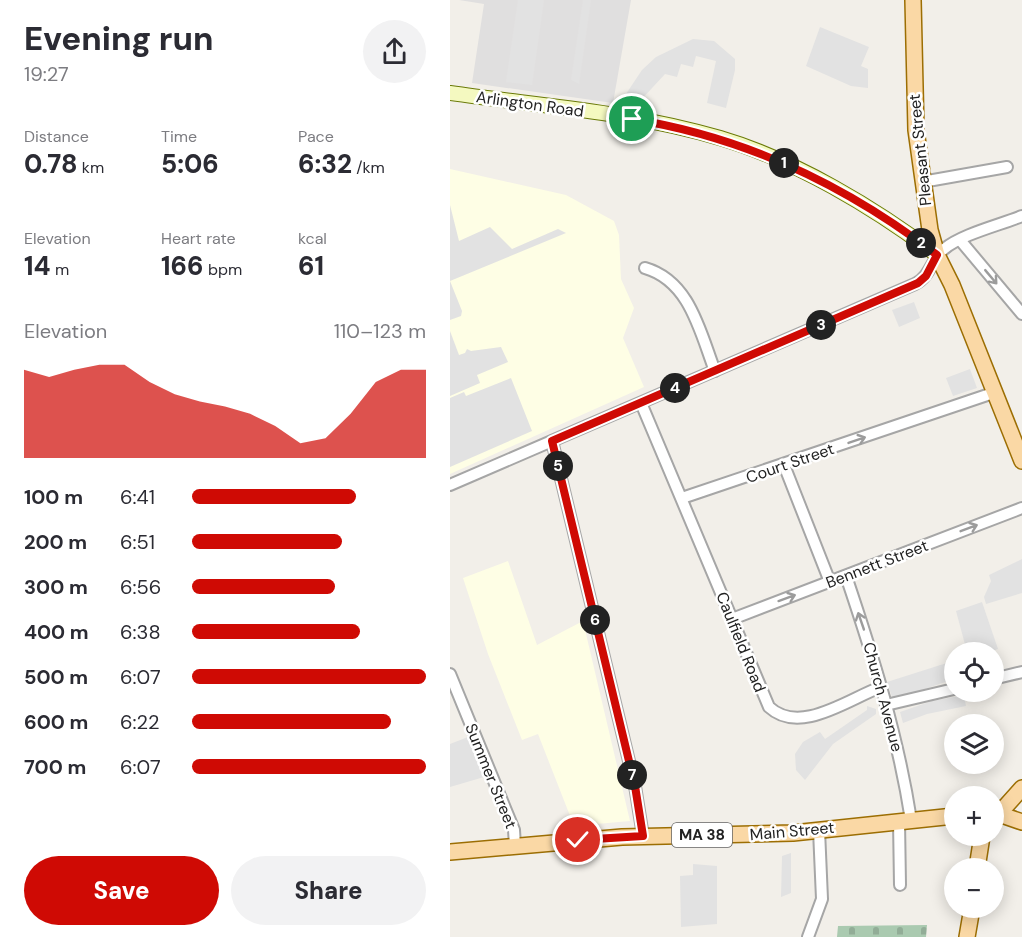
<!DOCTYPE html>
<html lang="en">
<head>
<meta charset="utf-8">
<style>
  body { margin:0; font-family:"DM Sans",sans-serif; background:#f2f2f3; color:#2b2b33; height:100vh; display:flex; flex-direction:column; font-size:22px; white-space:nowrap }
  * { box-sizing:border-box; margin:0 }
  p { font-size:20px; color:#7c7c81 }
  .icon { flex:none; width:33px; height:33px; fill:none; stroke:currentColor; stroke-width:2; stroke-linecap:round; stroke-linejoin:round }
  .map { position:relative; flex:1; overflow:hidden }
  .details { display:flex; flex-direction:column; background:#fff; width:450px }
  .details>* { flex:none }
  .tools { position:absolute; left:494px; top:642px; display:grid; gap:12px }
  .tools a { display:grid; place-items:center; width:60px; height:60px; border-radius:50%; background:#fff; box-shadow:0 3px 15px #0003; font-size:30px }
  .pin { position:absolute; display:grid; place-items:center; width:51px; height:51px; color:#fff; margin:-26px; border:3px solid #fff; border-radius:50%; box-shadow:0 2px 6px #0007 }
  .km { position:absolute; width:30px; height:30px; margin:-15px; border-radius:50%; background:#222; color:#fff; font-size:16px; line-height:30px; text-align:center }
  .round { display:grid; place-items:center; flex:none; width:63px; height:63px; border-radius:32px; background:#f2f2f3 }
  .overview { display:flex; align-items:center; justify-content:space-between; height:102px; padding:0 24px }
  h1 { font-size:33px; font-weight:800; line-height:45px }
  .figures { display:grid; grid-template-columns:repeat(3,1fr); gap:9px; height:102px; padding:6px 24px }
  .figures div { display:grid; align-content:center }
  .figures b { font-size:26px; font-weight:800 }
  .figures small { font-size:16px; font-weight:400 }
  .figures p { font-size:16px }
  .chart { height:168px; padding:12px 24px }
  .chart p { display:flex; justify-content:space-between }
  .chart svg { width:100%; height:108px; margin-top:6px; fill:#cf0a04; opacity:.7 }
  .cta { display:flex; gap:12px; margin-top:auto; padding:12px 24px }
  .cta a { flex:1; height:69px; border-radius:36px; background:#cf0a04; color:#fff; font-size:24px; font-weight:800; line-height:69px; text-align:center }
  .cta a+a { background:#f2f2f3; color:#2b2b33 }
  ul { padding:0 24px; list-style:none; font-size:20px }
  li { display:grid; grid-template-columns:96px 72px 1fr; align-items:center; height:45px }
  li i { height:15px; border-radius:8px; background:#cf0a04 }
  main { display:flex; flex:1; min-height:0 }
  .map>svg:first-child { display:block }
  .residential { fill:#e0dfdf }
  .education { fill:#fefee5 }
  .cemetery { fill:url(#cemetery-stones) }
  .parking { fill:#e2e2e2 }
  .lines { fill:none; stroke-linecap:round; stroke-linejoin:round }
  .street-casing { stroke:#a6a6a6; stroke-width:14 }
  .secondary-casing { stroke:#6a7a07; stroke-width:16 }
  .primary-casing { stroke:#9c6e03; stroke-width:18 }
  .street { stroke:#fff; stroke-width:10 }
  .secondary { stroke:#f4f9c0; stroke-width:14 }
  .primary { stroke:#fad8a5; stroke-width:15 }
  .oneway { stroke:#9c9c9c }
  .route-casing { stroke:#fff; stroke-width:12 }
  .route { stroke:#cf0a04; stroke-width:8 }
  .labels { text-anchor:middle; dominant-baseline:central; stroke-width:5; stroke-linejoin:round; paint-order:stroke }
  .shield { fill:#fff; stroke:#646464; stroke-width:1.5 }
  .shield-label { font-size:15px; font-weight:bold; fill:#222 }
  .street-label { font-size:16px; fill:#222; stroke:#fff }
</style>
</head>
<body>
<main>
<section class="details">
<div class="overview"><div><h1>Evening run</h1><p>19:27</p></div><a class="round"><svg class="icon" aria-label="share" viewBox="0 0 24 24"><path d="M12 15V3M7 8l5-5 5 5M5 13v7h14v-7"/></svg></a></div>
<div class="figures">
<div><p>Distance</p><b>0.78<small> km</small></b></div>
<div><p>Time</p><b>5:06</b></div>
<div><p>Pace</p><b>6:32<small> /km</small></b></div>
</div>
<div class="figures">
<div><p>Elevation</p><b>14<small> m</small></b></div>
<div><p>Heart rate</p><b>166<small> bpm</small></b></div>
<div><p>kcal</p><b>61</b></div>
</div>
<div class="chart"><p><span>Elevation</span>110–123 m</p>
<svg viewBox="0 0 160 44" preserveAspectRatio="none"><path d="M0 44V8L10 11L20 8L30 6L40 6L50 13L60 18L70 21L80 23L90 26L100 31L110 38L120 36L130 26L140 13L150 8L160 8V44z"/></svg>
</div>
<ul>
<li><b>100 m</b>6:41<i style="width:70%"></i></li>
<li><b>200 m</b>6:51<i style="width:64%"></i></li>
<li><b>300 m</b>6:56<i style="width:61%"></i></li>
<li><b>400 m</b>6:38<i style="width:72%"></i></li>
<li><b>500 m</b>6:07<i style="width:100%"></i></li>
<li><b>600 m</b>6:22<i style="width:85%"></i></li>
<li><b>700 m</b>6:07<i style="width:100%"></i></li>
</ul>
<div class="cta"><a>Save</a><a>Share</a></div>
</section>
<div class="map">
<svg width="572" height="937" viewBox="0 0 572 937">
  <defs>
    <pattern id="cemetery-stones" width="16" height="16" patternUnits="userSpaceOnUse" patternTransform="scale(1.5)"><rect width="16" height="16" fill="#aacab0"/><path d="M2 7V4a2 2 0 0 1 4 0v3zM10 15v-3a2 2 0 0 1 4 0v3z" fill="#92ad97"/></pattern>
  </defs>
  <rect width="100%" height="100%" fill="#f2efe9"/>
  <path class="residential" d="M9,0h172l-18,103 -141,-20 12,-79z"/>
  <g class="education">
    <path d="M0,169l116,26 48,26 5,14 2,44 13,29 -11,30 21,49 -194,87z"/>
    <path d="M58,561l29,84 46,-24 47,200 -56,5 -36,-92 -16,6 -34,-86 -25,-76z"/>
  </g>
  <path class="cemetery" d="M477,925l-1,12h-89l1,-11z"/>
  <g class="parking">
    <path d="M68,0h26l-12,85 -26,-3z"/>
    <path d="M133,0h8l-12,84 -8,-4z"/>
    <path d="M370,27l49,20 -8,19 7,3v19l-17,-2 -45,-20z"/>
    <path d="M243,39l21,2 21,18v11l-9,38 -19,-5 9,-42 -20,-5 -3,11 -12,-3 -4,13 -12,-3 -25,27 -16,-4 18,-27 14,-13z"/>
    <path d="M0,205l9,36 31,-14 22,22 46,-20 8,4 -116,48 12,30 -1,5 -11,4z"/>
    <path d="M464,302l6,16 -21,9 -7,-17z"/>
    <path d="M0,331l9,24 6,-2 2,-4 4,2 30,-4 7,15 -31,13 3,8 -30,13z"/>
    <path d="M520,369l7,19 -24,8 -7,-18z"/>
    <path d="M61,378l21,53 -82,36v-69l14,-6 2,4z"/>
    <path d="M572,559v34l-36,11 -2,-7 7,-16 -2,-6z"/>
    <path d="M532,602l16,47 -8,3h-23l-11,-41z"/>
    <path d="M503,661l1,18 -61,21 -6,-18z"/>
    <path d="M514,695l2,11 -39,8 -24,9 -3,-11 32,-11z"/>
    <path d="M417,706l9,3v5l-43,30 -28,36 -9,-10 -1,-16 8,-12 17,-10 5,7 42,-29z"/>
    <path d="M18,737l16,40 -34,10v-43z"/>
    <path d="M341,853v40l-10,4 1,-41z"/>
    <path d="M243,864l24,2v58l-36,3 -1,-51 13,-1z"/>
  </g>
  <g class="lines">
    <defs>
      <g id="street">
        <path d="M472,182l85,-15"/>
        <path d="M510,240l62,74"/>
        <path d="M195,268c45,13 55,64 70,103"/>
        <path d="M191,403l128,304c31,29 81,-9 112,-20"/>
        <path d="M102,441l83,345 8,50"/>
        <path d="M334,465l46,117"/>
        <path d="M0,485l465,-201c16,-8 16,-25 29,-35 18,-15 56,-24 78,-33"/>
        <path d="M232,498l314,-106"/>
        <path d="M396,576c27,80 52,160 65,244"/>
        <path d="M282,619l290,-111"/>
        <path d="M0,674l64,156 1,16"/>
        <path d="M543,679l29,-7"/>
        <path d="M436,705l68,-16"/>
        <path d="M449,821l1,64"/>
        <path d="M358,937l14,-38 -3,-69"/>
      </g>
      <path id="secondary" d="M0,93c90,13 183,19 270,45 75,22 155,70 217,117"/>
      <g id="primary">
        <path d="M463,0l3,130 14,100 7,25 15,30 70,176"/>
        <path d="M543,812l29,10"/>
        <path d="M544,812l11,-5 17,-19"/>
        <path d="M0,852l172,-15 171,-4 161,-17"/>
        <path d="M527,868l5,-32"/>
        <path d="M517,937l5,-29"/>
      </g>
    </defs>
    <use href="#street" class="street-casing"/>
    <use href="#secondary" class="secondary-casing"/>
    <use href="#primary" class="primary-casing"/>
    <use href="#street" class="street"/>
    <use href="#secondary" class="secondary"/>
    <use href="#primary" class="primary"/>
  </g>
  <defs><path id="oneway-shaft" d="M-6 0H5M1.5-3L5.5 0L1.5 3" fill="none" stroke-width="1.6" stroke-linecap="round" stroke-linejoin="round" transform="scale(1.5)"/></defs>
  <g class="oneway">
    <use href="#oneway-shaft" transform="translate(541 277) rotate(50)"/>
    <use href="#oneway-shaft" transform="translate(407 440) rotate(-19)"/>
    <use href="#oneway-shaft" transform="translate(519 528) rotate(-21)"/>
    <use href="#oneway-shaft" transform="translate(337 598) rotate(-20)"/>
    <use href="#oneway-shaft" transform="translate(411 621) rotate(-109)"/>
  </g>
  <g class="lines">
    <defs>
      <path id="route" d="M128,840l65,-4 -8,-50 -83,-345 366,-158 8,-7 11,-21c-91,-70 -192,-118 -305,-136"/>
    </defs>
    <use href="#route" class="route-casing"/>
    <use href="#route" class="route"/>
  </g>
  <g class="labels">
    <rect class="shield" x="222" y="823" width="60" height="24" rx="4.5"/>
    <g class="shield-label">
      <text x="252" y="835">MA 38</text>
    </g>
    <g class="street-label">
      <text transform="translate(80 104) rotate(8)">Arlington Road</text>
      <text transform="translate(470 150) rotate(-96)">Pleasant Street</text>
      <text transform="translate(340 463) rotate(-19)">Court Street</text>
      <text transform="translate(427 564) rotate(-21)">Bennett Street</text>
      <text transform="translate(291 642) rotate(68)">Caulfield Road</text>
      <text transform="translate(433 697) rotate(75)">Church Avenue</text>
      <text transform="translate(41 776) rotate(68)">Summer Street</text>
      <text transform="translate(342 831) rotate(-5)">Main Street</text>
    </g>
  </g>
</svg>
<div class="tools">
<a><svg class="icon" aria-label="locate" viewBox="0 0 24 24"><circle cx="12" cy="12" r="6"/><path d="M12 2v4M12 18v4M2 12h4M18 12h4"/></svg></a>
<a><svg class="icon" aria-label="layers" viewBox="0 0 24 24"><path d="M12 4l9 5-9 5-9-5zM3 14l9 5 9-5"/></svg></a>
<a>+</a>
<a>−</a>
</div>
<div class="pin" style="left:182px;top:119px;background:#1e9e55"><svg class="icon" aria-label="arrive" viewBox="0 0 24 24"><path d="M6 21V4h12l-3 4 3 4H6"/></svg></div>
<div class="pin" style="left:128px;top:840px;background:#d93025"><svg class="icon" aria-label="check" viewBox="0 0 24 24"><path d="M5 12l5 5 9-10"/></svg></div>
<b class="km" style="left:334px;top:163px">1</b>
<b class="km" style="left:471px;top:243px">2</b>
<b class="km" style="left:371px;top:325px">3</b>
<b class="km" style="left:225px;top:388px">4</b>
<b class="km" style="left:108px;top:466px">5</b>
<b class="km" style="left:145px;top:620px">6</b>
<b class="km" style="left:182px;top:775px">7</b>
</div>
</main>
</body>
</html>
